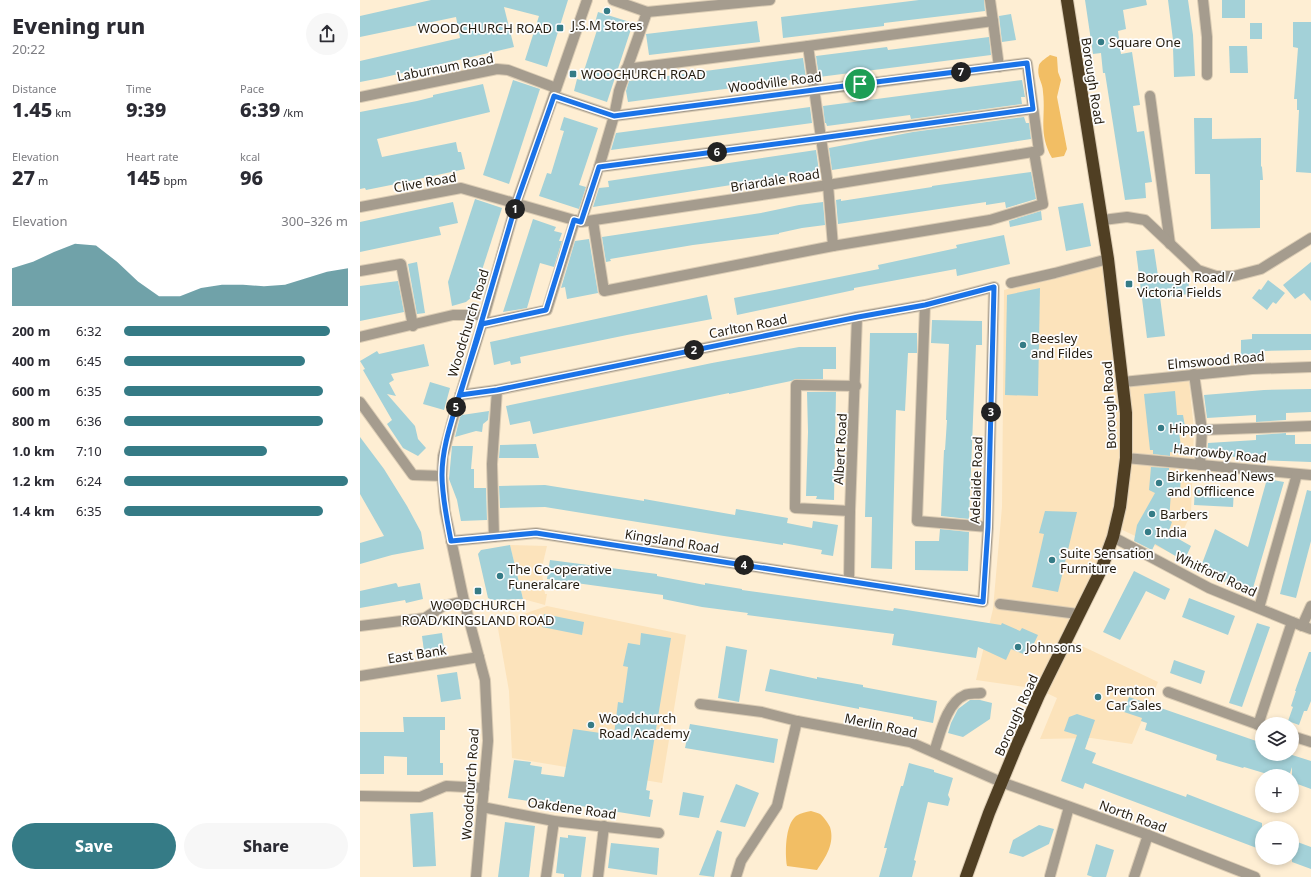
<!DOCTYPE html>
<html lang="en">
<head>
<meta charset="utf-8">
<style>
  body { margin:0; font-family:"Noto Sans",sans-serif; background:#f7f7f7; color:#2b2b33; height:100vh; display:flex; flex-direction:column; font-size:15px; white-space:nowrap }
  * { box-sizing:border-box; margin:0 }
  p { font-size:13px; color:#7c7c81 }
  .icon { flex:none; width:22px; height:22px; fill:none; stroke:currentColor; stroke-width:2; stroke-linecap:round; stroke-linejoin:round }
  .map { position:relative; flex:1; overflow:hidden }
  .sheet { display:flex; flex-direction:column; background:#fff; width:360px }
  .sheet>* { flex:none }
  .fabs { position:absolute; left:895px; top:717px; display:grid; gap:8px }
  .fabs a { display:grid; place-items:center; width:44px; height:44px; border-radius:50%; background:#fff; box-shadow:0 2px 6px #0003; font-size:20px }
  .pin { position:absolute; display:grid; place-items:center; width:34px; height:34px; color:#fff; margin:-17px; border:2px solid #fff; border-radius:50%; box-shadow:0 1px 4px #0007 }
  .km { position:absolute; width:20px; height:20px; margin:-10px; border-radius:50%; background:#222; color:#fff; font-size:11px; line-height:20px; text-align:center }
  .round { display:grid; place-items:center; flex:none; width:42px; height:42px; border-radius:21px; background:#f7f7f7 }
  .overview { display:flex; align-items:center; justify-content:space-between; height:68px; padding:0 12px }
  h1 { font-size:22px; font-weight:800; line-height:30px }
  .stats { display:grid; grid-template-columns:repeat(3,1fr); gap:6px; height:68px; padding:4px 12px }
  .stats div { display:grid; align-content:center }
  .stats b { font-size:20px; font-weight:800 }
  .stats small { font-size:11px; font-weight:400 }
  .stats p { font-size:11px }
  .chart { height:112px; padding:8px 12px }
  .chart p { display:flex; justify-content:space-between }
  .chart svg { width:100%; height:72px; margin-top:4px; fill:#357b86; opacity:.7 }
  .cta { display:flex; gap:8px; margin-top:auto; padding:8px 12px }
  .cta a { flex:1; height:46px; border-radius:24px; background:#357b86; color:#fff; font-size:16px; font-weight:800; line-height:46px; text-align:center }
  .cta a+a { background:#f7f7f7; color:#2b2b33 }
  ul { padding:0 12px; list-style:none; font-size:13px }
  li { display:grid; grid-template-columns:64px 48px 1fr; align-items:center; height:30px }
  li i { height:10px; border-radius:5px; background:#357b86 }
  main { display:flex; flex:1; min-height:0 }
  .map>svg:first-child { display:block }
  .built { fill:#fce3bb }
  .green { fill:#f2be64 }
  .building { fill:#a3d1d8 }
  .lines { fill:none; stroke-linecap:round; stroke-linejoin:round }
  .minor-casing { stroke:#dbccb4; stroke-width:12 }
  .highway-casing { stroke:#dbccb4; stroke-width:14 }
  .minor { stroke:#a59c8e; stroke-width:10 }
  .highway { stroke:#503f23; stroke-width:12 }
  .route-casing { stroke:#fff; stroke-width:8 }
  .route { stroke:#1a73e8; stroke-width:5 }
  .poi-dot { fill:#357b86; stroke:#fdfdfd; stroke-width:1.5 }
  .labels { text-anchor:middle; dominant-baseline:central; stroke-width:3.5; stroke-linejoin:round; paint-order:stroke }
  .poi-label { font-size:13px; fill:#231b0f; stroke:#fdfdfd; text-anchor:start }
  .street-label { font-size:13px; fill:#231b0f; stroke:#fdfdfd }
</style>
</head>
<body>
<main>
<section class="sheet">
<div class="overview"><div><h1>Evening run</h1><p>20:22</p></div><a class="round"><svg class="icon" aria-label="share" viewBox="0 0 24 24"><path d="M12 15V3M7 8l5-5 5 5M5 13v7h14v-7"/></svg></a></div>
<div class="stats">
<div><p>Distance</p><b>1.45<small> km</small></b></div>
<div><p>Time</p><b>9:39</b></div>
<div><p>Pace</p><b>6:39<small> /km</small></b></div>
</div>
<div class="stats">
<div><p>Elevation</p><b>27<small> m</small></b></div>
<div><p>Heart rate</p><b>145<small> bpm</small></b></div>
<div><p>kcal</p><b>96</b></div>
</div>
<div class="chart"><p><span>Elevation</span>300–326 m</p>
<svg viewBox="0 0 160 44" preserveAspectRatio="none"><path d="M0 44V21L10 17L20 11L30 6L40 7L50 17L60 29L70 38L80 38L90 33L100 31L110 31L120 32L130 31L140 27L150 23L160 21V44z"/></svg>
</div>
<ul>
<li><b>200 m</b>6:32<i style="width:92%"></i></li>
<li><b>400 m</b>6:45<i style="width:81%"></i></li>
<li><b>600 m</b>6:35<i style="width:89%"></i></li>
<li><b>800 m</b>6:36<i style="width:89%"></i></li>
<li><b>1.0 km</b>7:10<i style="width:64%"></i></li>
<li><b>1.2 km</b>6:24<i style="width:100%"></i></li>
<li><b>1.4 km</b>6:35<i style="width:89%"></i></li>
</ul>
<div class="cta"><a>Save</a><a>Share</a></div>
</section>
<div class="map">
<svg width="951" height="877" viewBox="0 0 951 877">
  <rect width="100%" height="100%" fill="#feeed3"/>
  <g class="built">
    <path d="M743,265l16,118 70,-2 5,49 -3,83 -18,41 -63,-30 -1,12 -46,101 95,45 -26,62 -41,-6 -51,1 17,-41 -19,-9 -62,-9 17,-71 9,-102 2,-217z"/>
    <path d="M150,545l37,1 -5,21h-1l4,27h2l-2,11 -22,-6z"/>
    <path d="M187,606l139,29 -24,148 -150,-25 -3,-67 -12,-68z"/>
  </g>
  <g class="green">
    <path d="M690,55l7,2 1,15 3,8 -4,17 10,52 -3,7 -12,2c-14,-25 -6,-40 -9,-66 0,-10 -7,-15 -4,-27 2,-4 7,-7 11,-10z"/>
    <path d="M451,811c3,1 7,2 9,3 4,3 8,9 10,13 5,16 -4,30 -13,43l-30,-4c-2,-13 -2,-41 9,-50 5,-3 10,-4 15,-5z"/>
  </g>
  <g class="building">
    <path d="M71,0h137l-21,67 -22,-7 14,-44 -35,-9 10,40 -133,31 -21,4v-21l100,-23 -4,-21 -96,20v-21z"/>
    <path d="M559,0h65l1,11 -101,12v3l-101,12 -2,-21z"/>
    <path d="M725,0h61l1,5 -24,5 3,19 -8,2 3,23 11,-2 8,53 -7,1 4,26 7,-1 8,51 -7,1 1,15 -21,2 -20,-127h-2l-2,-20 -8,1z"/>
    <path d="M808,0h20l5,35 2,41 -21,1 -1,-29h1z"/>
    <rect x="862" y="0" width="23" height="18"/>
    <path d="M238,12l35,11 -26,79 -33,-11 3,-12 4,1 17,-53 -4,-1z"/>
    <path d="M651,14l5,26 -14,2 -3,-26z"/>
    <path d="M397,21l3,21 -111,13 -3,-21z"/>
    <path d="M933,22h18v151l-15,-1 3,-62h-2v-11h-3l4,-51 -5,-1z"/>
    <rect x="890" y="23" width="12" height="16"/>
    <path d="M629,37l2,18 -172,22 -3,-21 71,-9 1,3z"/>
    <path d="M869,46h18l1,27h-18z"/>
    <path d="M443,58l3,20 -178,24 -2,-11 3,-10z"/>
    <path d="M153,80l27,9 -31,95 -26,-9z"/>
    <path d="M662,80l3,17h-4l1,7 -111,15 -1,-4 -83,11 -1,-3h-1l-2,-17z"/>
    <path d="M123,84l7,28 -113,27 5,18 74,-15 2,10h3l4,17 -74,16 -25,5 -1,-2 -5,1v-77l57,-11 16,-4v-2z"/>
    <path d="M450,107l2,16 -201,27 5,-17z"/>
    <path d="M204,117l34,11 -19,57 7,2 -7,22 -40,-13 8,-23 4,1 13,-43 -4,-1z"/>
    <path d="M664,117l2,6h3l2,16 -199,31 -3,-22 84,-16z"/>
    <path d="M834,118h18v21l49,-1v28l1,1 1,13h-3v48l-49,1 -1,-55h-15z"/>
    <path d="M456,150l3,21 -226,36 6,-19 10,-1 -1,-6z"/>
    <path d="M671,172l5,27 -30,9 -1,-6 -19,3v-3l-148,22 -2,-24 5,-1v2l91,-14v-1z"/>
    <path d="M115,199l27,9 -28,87 -8,7 -14,4 -4,-24z"/>
    <path d="M93,202l5,21 -19,4 2,8 -81,17v-30z"/>
    <path d="M463,202l2,23 -23,3 -23,5v1l-86,11 -83,14 1,2 -5,1 -4,-25 159,-24 38,-8z"/>
    <path d="M723,203l8,43 -25,5 -8,-44z"/>
    <path d="M681,211l1,9 -32,7 -1,-6z"/>
    <path d="M173,219l23,8 -2,4 8,2 -3,8h3l-8,26 -14,-4 -13,45 -24,4z"/>
    <path d="M644,235l6,29 -53,12 -1,-7 -102,19v2l-117,25 -3,-17 145,-29 -1,-4 79,-17 -1,-3z"/>
    <path d="M229,239l9,54 -31,6 -2,-12 -4,1 14,-47z"/>
    <path d="M794,249l4,27 20,-2 1,7 9,-1 2,14 -30,3 5,39 -18,2 -11,-87z"/>
    <path d="M57,262l8,51 -8,1 -9,-50z"/>
    <path d="M951,262v39l-7,-8 -9,6 -12,-14z"/>
    <path d="M908,280l17,13 -9,11 -3,-2 -6,8 -15,-12 7,-9 2,1z"/>
    <path d="M38,281l6,31 -44,9v-35z"/>
    <path d="M680,288l-2,108 -33,-1 2,-100z"/>
    <path d="M347,295l5,24 -85,16 -107,22 1,6 -10,2 -1,-4 -16,4 -4,-23z"/>
    <path d="M572,320l50,1v24h-6l-7,174 -28,-3 3,-66h1l2,-30h-1l3,-76 -18,-1z"/>
    <path d="M510,333h47v20h-9l-3,58 -9,-1 -4,159 -21,-1 1,-51h-7z"/>
    <path d="M892,334h59v16l-48,1v5l-22,1v-17l11,-1z"/>
    <path d="M64,344l5,22 -38,8 3,6 -5,3 7,13 -9,-2 28,32 3,13 8,9 -8,8 -15,-8 -16,-24 5,-4 -29,-50 2,-1 -5,-8 17,-10 2,3z"/>
    <path d="M439,347h37v22h-13v10h-27l-5,2 -62,13v-1l-196,41 -3,-13 -20,4 -4,-19 206,-43z"/>
    <path d="M70,382l20,6 -6,22 -21,-6z"/>
    <path d="M951,389v23l-25,1v7l-30,2v-7l-49,3 -3,-23 60,-5z"/>
    <path d="M815,391l2,24h6l3,17 -7,1 3,20 -12,-1v4l-17,-2v-4h-3l-6,-56z"/>
    <path d="M447,392h29l-2,108 -18,-1 1,-3h-11l2,-64z"/>
    <path d="M129,411l-1,9 -5,4 -1,8 -6,-1 -21,6 5,-20 2,-2z"/>
    <path d="M926,433v2h9v9h16v18l-53,-2 -21,-3 -30,-2 1,-12 48,-3v-5z"/>
    <path d="M0,437l24,32 23,37 14,26 3,17 -32,6 -32,9v-21l24,-7 -24,-42z"/>
    <path d="M176,444l3,14h-40l1,-13z"/>
    <path d="M92,446h21l-2,23h3v19h12l1,32 -26,1 -4,-21 -8,-21z"/>
    <path d="M791,467l18,1v6l12,1 -1,18h-9l-2,27 3,2 -4,11 23,13 -7,15 -29,-17 -3,6 -18,-9 3,-16 18,-32 -6,-3z"/>
    <path d="M907,479l17,3 -31,106 -27,-9 -1,3 -25,-13 15,-40 33,18z"/>
    <path d="M185,485l99,16v-2l91,16 1,-6 52,9 -1,5 25,5 1,-7 25,4 -5,31 -12,-2 1,-4 -39,-7v2l-59,-9 -179,-29 -45,1 -1,-22z"/>
    <path d="M835,487l39,2 -1,18 -39,-2z"/>
    <path d="M947,490l4,1v50l-15,57 -16,-4z"/>
    <path d="M685,511l32,1 -19,80 -26,-5 12,-53 -5,-1z"/>
    <path d="M580,529l29,3 -1,39 -53,-1v-29h24z"/>
    <path d="M150,545l13,54 -31,1 -4,-2 -10,-44 3,-4z"/>
    <path d="M190,560l107,14v2l48,9v-2l37,6v1l151,21 1,-3 107,17 1,-2 18,8 2,-3 16,7 -10,21 -17,-7 -5,11 -28,-13 -2,11 -33,-5 -51,-8 2,-11 -147,-19 1,-2 -46,-6 -39,-8v-4l-116,-16z"/>
    <path d="M774,571l36,18 -5,11 -19,-9 -26,49 -17,-8z"/>
    <path d="M36,583l1,1 1,3 22,-4 3,16 -17,4 -1,-3 -45,8v-17z"/>
    <path d="M829,598l46,18 -7,19 -46,-18z"/>
    <path d="M184,614l40,8 -2,13 -40,-8z"/>
    <path d="M897,623l13,4 -28,80 -13,-4z"/>
    <path d="M82,633l3,23 -20,3 -3,-23z"/>
    <path d="M281,633l30,5 -25,152 4,1 -1,8 4,1 -3,17 -114,-18v3l-28,-4 6,-38 17,2 -1,3 12,2 -1,7 23,3 9,-48 41,6 4,-33 5,1 5,-36 -5,-1 5,-23 12,2z"/>
    <path d="M366,646l21,4 -8,52 -21,-4z"/>
    <path d="M949,652h2v49l-4,10h-3l-5,14 -11,-4 5,-14 -2,-1 5,-15h-1z"/>
    <path d="M814,660l31,11 -4,13 -31,-11z"/>
    <path d="M410,669l47,10v-2l46,8v2l74,14 -4,22 -20,-4v-2l-54,-10v2l-94,-18z"/>
    <path d="M97,672l4,27 -20,3 -4,-27z"/>
    <path d="M769,697l133,46v11h27l22,7v28l-19,-7v-15l-3,9h-15l-30,-9 -1,1 -27,-8 1,-5 -72,-25 2,-7 -6,-2 1,-3 -18,-6z"/>
    <path d="M610,700h10l12,3 -2,16 -27,18 -15,-4 3,-10 7,-14z"/>
    <path d="M717,714l18,6 -10,29 11,4 -4,10 94,34 1,-3 75,29v27l-177,-67 -2,6 -22,-8 16,-46 -13,-4 5,-14z"/>
    <path d="M43,717h42v13h-5v33h3v12h-36v-18l-23,-1v18h-24v-42h44z"/>
    <path d="M330,724l88,15 -4,24 -89,-15z"/>
    <path d="M549,763l25,7v2l19,6 -5,17 2,4 -2,7 -20,-4 -14,58 2,1 -4,16h-33l8,-29h-3l13,-48 4,-14h2z"/>
    <path d="M376,784l23,9 -14,34 -25,-5z"/>
    <path d="M323,792l21,4 -5,22 -20,-3z"/>
    <path d="M73,812l3,54 -23,1 -3,-53z"/>
    <path d="M145,822l30,4 -6,51h-31z"/>
    <path d="M679,825l15,4 -5,15 -26,13 -14,-4 4,-13z"/>
    <path d="M357,830l5,2 -8,45 -15,-2z"/>
    <path d="M208,835l18,2 -5,40h-17v-3l-8,-1 4,-36 8,1z"/>
    <path d="M932,840l19,7v22l-19,-7z"/>
    <path d="M251,843l48,5 -2,27 -49,-7z"/>
    <path d="M736,844l18,6 -8,27h-13l-6,-2z"/>
  </g>
  <g class="lines">
    <defs>
      <g id="minor">
        <path d="M253,0l34,12 123,-12"/>
        <path d="M843,0l4,37v38"/>
        <path d="M633,21l6,46"/>
        <path d="M448,46l13,92 212,-29"/>
        <path d="M266,69l182,-23 185,-25 -3,-21"/>
        <path d="M790,96l20,148"/>
        <path d="M0,97l137,-28 11,1 48,18"/>
        <path d="M239,167l15,-51 5,-25 28,-79"/>
        <path d="M0,207l101,-19 120,34 247,-37 211,-34 -12,-88 -413,53 -60,-20"/>
        <path d="M743,220l24,-3 18,3 53,50 18,6h18l27,-7 50,-31"/>
        <path d="M233,221l11,70 229,-45"/>
        <path d="M221,222l18,-55 222,-29 7,47 5,61 157,-26 53,-16 -9,-52"/>
        <path d="M0,271l41,-7 12,62"/>
        <path d="M651,283l44,-10 53,-14"/>
        <path d="M565,305l-8,216 71,6"/>
        <path d="M122,324l65,-14 28,-90"/>
        <path d="M0,337l93,-22h31"/>
        <path d="M834,374l8,56 109,-4"/>
        <path d="M763,382l129,-13 59,-2"/>
        <path d="M0,402l53,73 29,1"/>
        <path d="M766,458l185,17"/>
        <path d="M840,465l2,-35"/>
        <path d="M490,511l-55,-3 1,-123 60,1"/>
        <path d="M134,537l-2,-73 5,-74"/>
        <path d="M753,537l96,51 83,34 19,7"/>
        <path d="M91,541l85,-8 447,69 5,-75 6,-240 -69,18 -68,12 -360,73 -37,5"/>
        <path d="M489,581l1,-70 7,-194"/>
        <path d="M640,604l78,10"/>
        <path d="M899,608l38,-134"/>
        <path d="M0,626l65,-8 18,-12 21,-5"/>
        <path d="M942,626l9,-20"/>
        <path d="M0,676l119,-19"/>
        <path d="M808,692l94,34"/>
        <path d="M340,704l62,8 35,9 113,21 91,40 147,53 107,42"/>
        <path d="M898,725l34,-103"/>
        <path d="M932,736l19,6"/>
        <path d="M574,752c6,-17 12,-49 31,-57 4,-2 11,-1 16,-2"/>
        <path d="M0,796l60,1 26,-11 38,2"/>
        <path d="M122,807l72,14 105,12"/>
        <path d="M690,876l19,-69"/>
        <path d="M116,877l12,-136 -3,-61 -21,-79 -19,-90 -3,-35 1,-20 9,-34 30,-98 34,-120 71,-204"/>
        <path d="M186,877l8,-56"/>
        <path d="M238,877l6,-51"/>
        <path d="M376,877l5,-16 36,-55 20,-85"/>
        <path d="M774,877l14,-42"/>
      </g>
      <path id="highway" d="M606,877l23,-64 28,-68 22,-50 62,-125 12,-33 7,-30 6,-49v-45l-18,-154 -41,-259"/>
    </defs>
    <use href="#minor" class="minor-casing"/>
    <use href="#highway" class="highway-casing"/>
    <use href="#minor" class="minor"/>
    <use href="#highway" class="highway"/>
  </g>
  <g class="lines">
    <defs>
      <path id="route" d="M500,84l-246,32 -60,-20 -38,108 -56,191 37,-5 361,-73 67,-12 69,-18 -6,240 -5,75 -447,-69 -85,8c-4,-21 -9,-44 -9,-66 0,-25 8,-49 15,-72 8,-26 17,-52 25,-79l64,-14 28,-90 7,2 18,-55 222,-29 212,-29 -6,-46 -167,21"/>
    </defs>
    <use href="#route" class="route-casing"/>
    <use href="#route" class="route"/>
  </g>
  <g class="poi-dot">
    <circle cx="247" cy="11" r="4"/>
    <rect x="196" y="24" width="8" height="8" rx="2"/>
    <circle cx="741" cy="42" r="4"/>
    <rect x="209" y="70" width="8" height="8" rx="2"/>
    <rect x="765" y="280" width="8" height="8" rx="2"/>
    <circle cx="663" cy="345" r="4"/>
    <circle cx="801" cy="428" r="4"/>
    <circle cx="799" cy="483" r="4"/>
    <circle cx="792" cy="514" r="4"/>
    <circle cx="788" cy="532" r="4"/>
    <circle cx="692" cy="560" r="4"/>
    <circle cx="140" cy="576" r="4"/>
    <rect x="114" y="587" width="8" height="8" rx="2"/>
    <circle cx="658" cy="647" r="4"/>
    <circle cx="738" cy="697" r="4"/>
    <circle cx="231" cy="725" r="4"/>
  </g>
  <g class="labels">
    <g class="poi-label">
      <text x="247" y="25" text-anchor="middle">J.S.M Stores</text>
      <text x="192" y="28" text-anchor="end">WOODCHURCH ROAD</text>
      <text x="749" y="42">Square One</text>
      <text x="221" y="74">WOOCHURCH ROAD</text>
      <text x="777" y="277">Borough Road /<tspan x="777" dy="15">Victoria Fields</tspan></text>
      <text x="671" y="338">Beesley<tspan x="671" dy="15">and Fildes</tspan></text>
      <text x="809" y="428">Hippos</text>
      <text x="807" y="476">Birkenhead News<tspan x="807" dy="15">and Offlicence</tspan></text>
      <text x="800" y="514">Barbers</text>
      <text x="796" y="532">India</text>
      <text x="700" y="553">Suite Sensation<tspan x="700" dy="15">Furniture</tspan></text>
      <text x="148" y="569">The Co-operative<tspan x="148" dy="15">Funeralcare</tspan></text>
      <text x="118" y="605" text-anchor="middle">WOODCHURCH<tspan x="118" dy="15">ROAD/KINGSLAND ROAD</tspan></text>
      <text x="666" y="647">Johnsons</text>
      <text x="746" y="690">Prenton<tspan x="746" dy="15">Car Sales</tspan></text>
      <text x="239" y="718">Woodchurch<tspan x="239" dy="15">Road Academy</tspan></text>
    </g>
    <g class="street-label">
      <text transform="translate(85 67) rotate(-11)">Laburnum Road</text>
      <text transform="translate(733 81) rotate(81)">Borough Road</text>
      <text transform="translate(415 82) rotate(-7)">Woodville Road</text>
      <text transform="translate(415 180) rotate(-9)">Briardale Road</text>
      <text transform="translate(65 182) rotate(-10)">Clive Road</text>
      <text transform="translate(108 323) rotate(-73)">Woodchurch Road</text>
      <text transform="translate(388 326) rotate(-11)">Carlton Road</text>
      <text transform="translate(856 360) rotate(-5)">Elmswood Road</text>
      <text transform="translate(749 405) rotate(-93)">Borough Road</text>
      <text transform="translate(480 449) rotate(-87)">Albert Road</text>
      <text transform="translate(860 453) rotate(6)">Harrowby Road</text>
      <text transform="translate(616 480) rotate(-88)">Adelaide Road</text>
      <text transform="translate(312 541) rotate(9)">Kingsland Road</text>
      <text transform="translate(856 574) rotate(25)">Whitford Road</text>
      <text transform="translate(57 654) rotate(-9)">East Bank</text>
      <text transform="translate(656 715) rotate(-66)">Borough Road</text>
      <text transform="translate(521 725) rotate(12)">Merlin Road</text>
      <text transform="translate(110 784) rotate(-86)">Woodchurch Road</text>
      <text transform="translate(212 808) rotate(8)">Oakdene Road</text>
      <text transform="translate(773 816) rotate(20)">North Road</text>
    </g>
  </g>
</svg>
<div class="fabs">
<a><svg class="icon" aria-label="layers" viewBox="0 0 24 24"><path d="M12 4l9 5-9 5-9-5zM3 14l9 5 9-5"/></svg></a>
<a>+</a>
<a>−</a>
</div>
<div class="pin" style="left:500px;top:84px;background:#1e9e55"><svg class="icon" aria-label="arrive" viewBox="0 0 24 24"><path d="M6 21V4h12l-3 4 3 4H6"/></svg></div>
<b class="km" style="left:155px;top:209px">1</b>
<b class="km" style="left:334px;top:350px">2</b>
<b class="km" style="left:631px;top:412px">3</b>
<b class="km" style="left:384px;top:565px">4</b>
<b class="km" style="left:96px;top:407px">5</b>
<b class="km" style="left:357px;top:152px">6</b>
<b class="km" style="left:601px;top:72px">7</b>
</div>
</main>
</body>
</html>
